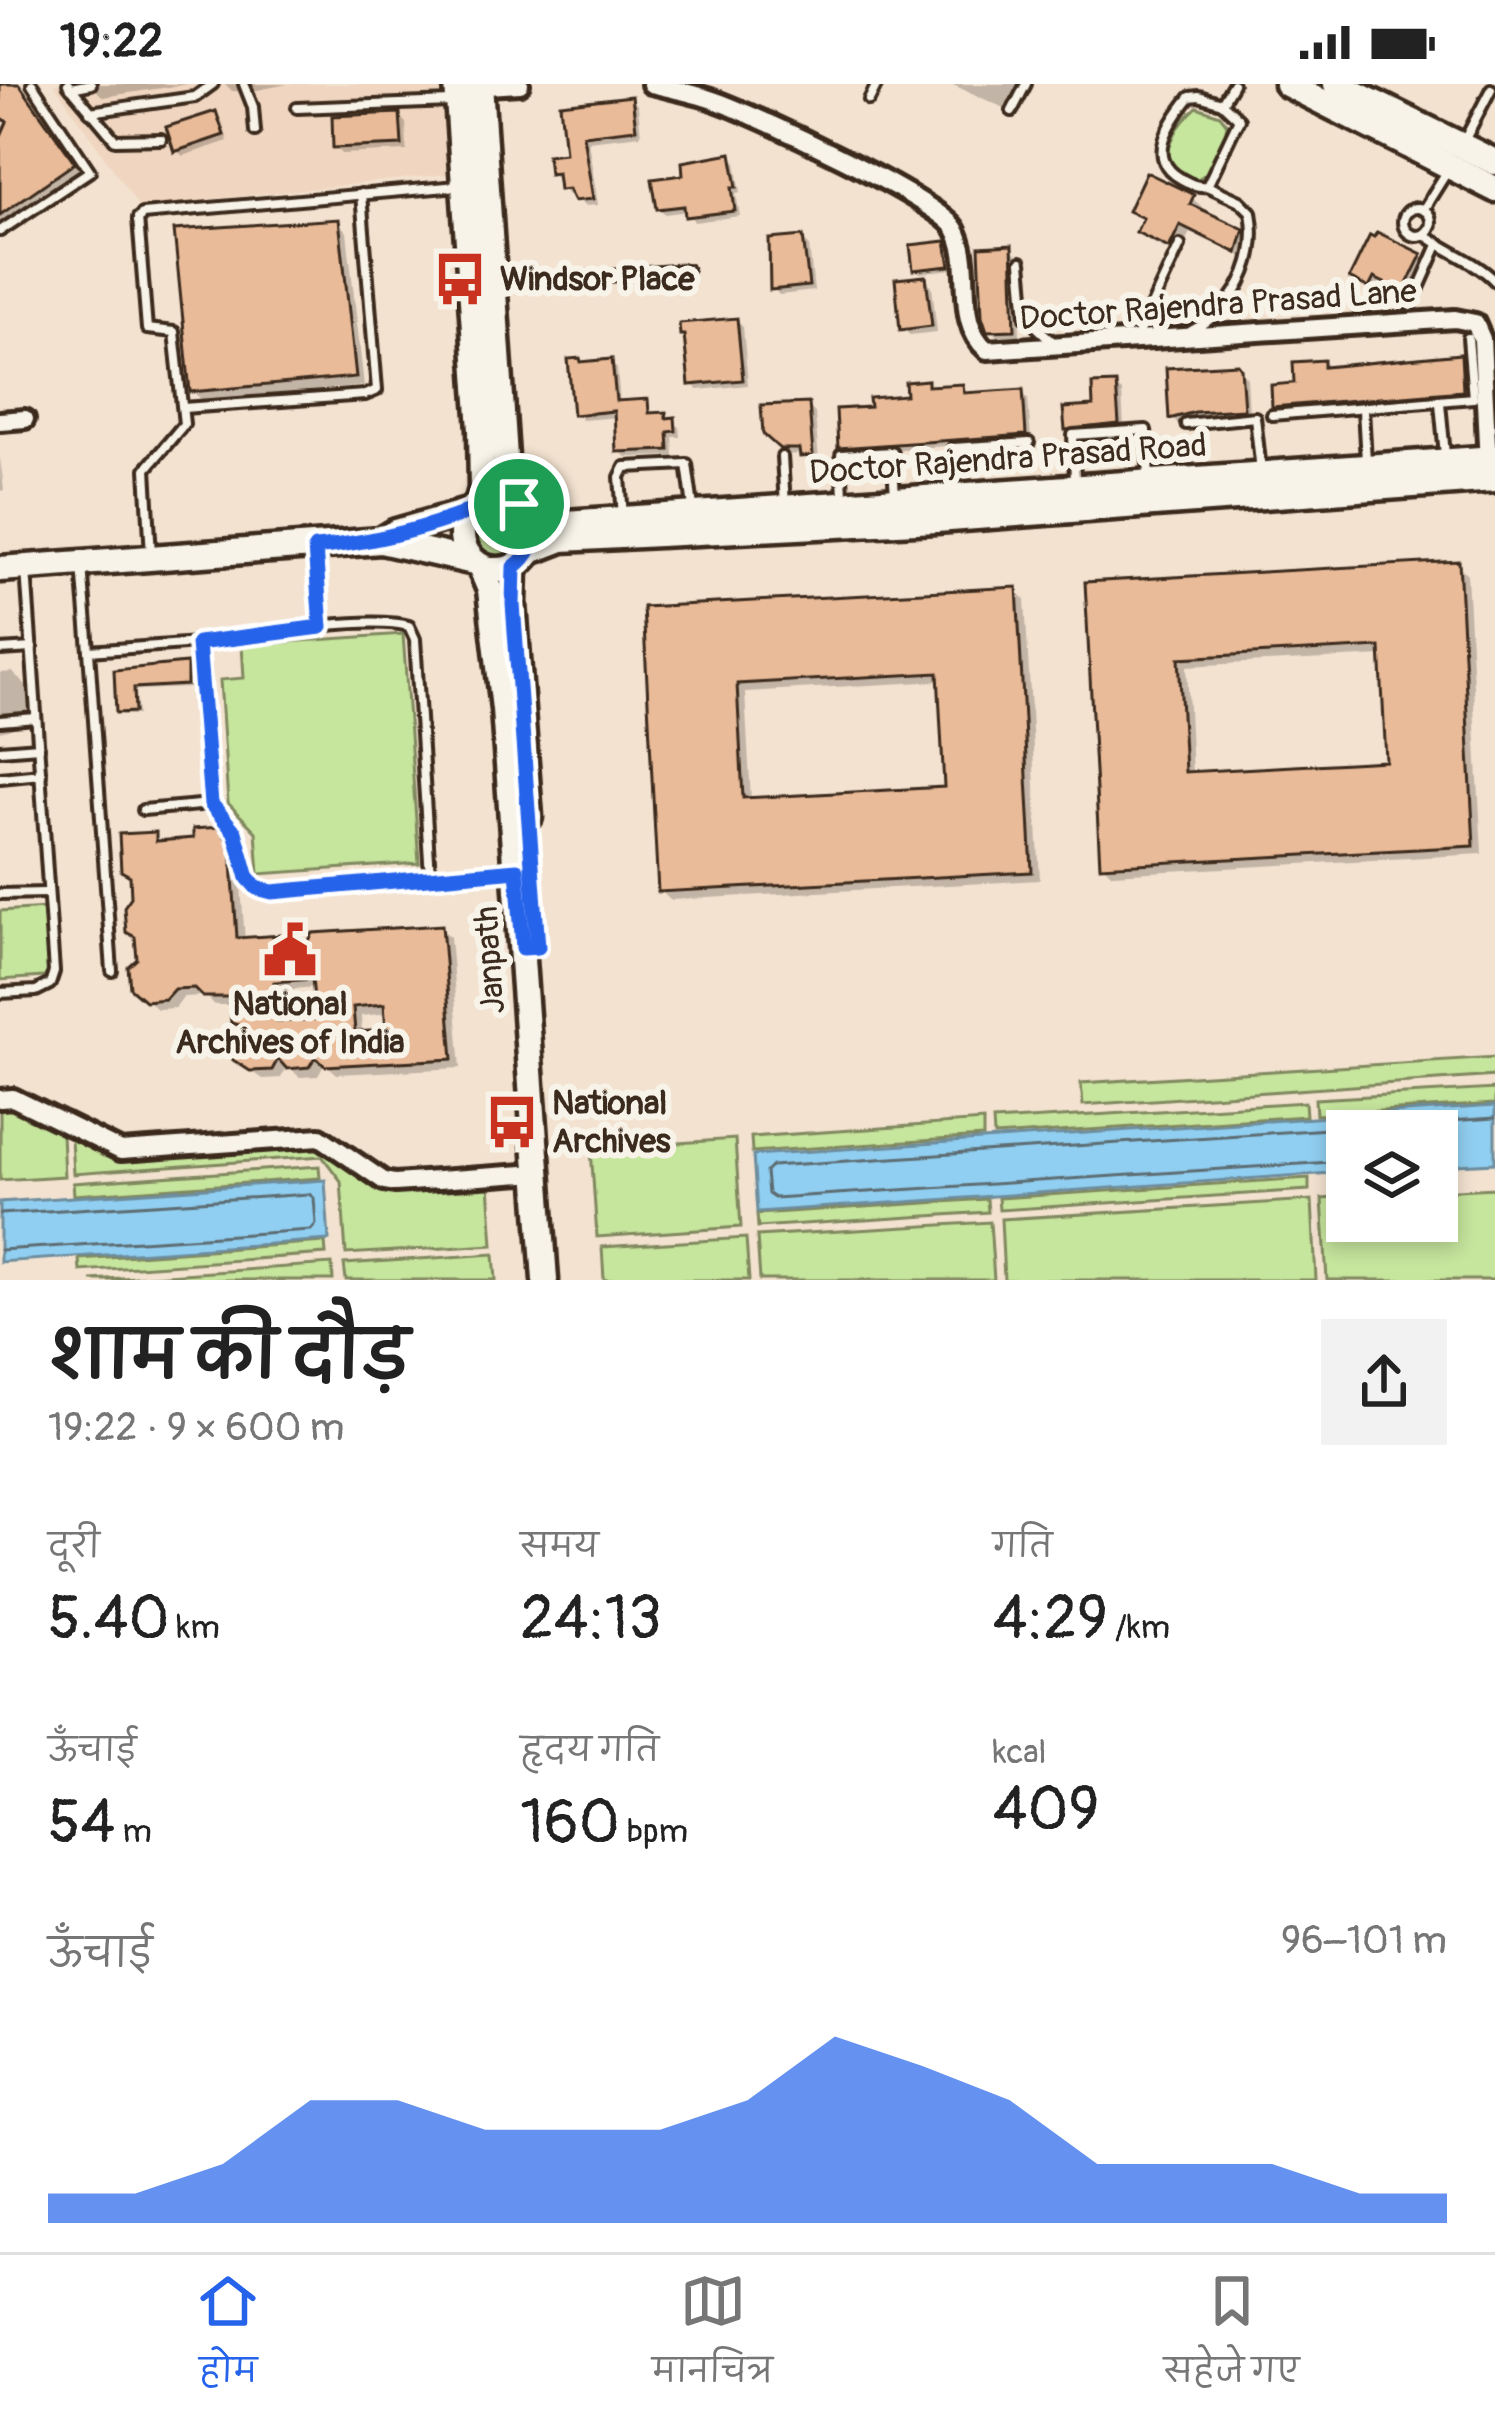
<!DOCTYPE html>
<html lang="hi">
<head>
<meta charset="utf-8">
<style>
  body { margin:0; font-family:Pangolin,"Playpen Sans Deva",sans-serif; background:#f2f2f2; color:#222; height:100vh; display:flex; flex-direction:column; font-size:45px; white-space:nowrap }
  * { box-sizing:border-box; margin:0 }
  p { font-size:39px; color:#767676 }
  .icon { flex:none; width:66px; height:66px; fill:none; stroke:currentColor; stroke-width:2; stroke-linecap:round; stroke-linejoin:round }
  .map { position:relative; height:1196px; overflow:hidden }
  .panel { display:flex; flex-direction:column; background:#fff; flex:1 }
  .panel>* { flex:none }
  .tools { position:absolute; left:1326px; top:1026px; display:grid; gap:24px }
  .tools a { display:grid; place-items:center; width:132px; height:132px; border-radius:0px; background:#fff; box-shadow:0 6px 18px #0003; font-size:60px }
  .pin { position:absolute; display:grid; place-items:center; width:102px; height:102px; color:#fff; margin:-51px; border:6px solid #fff; border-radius:50%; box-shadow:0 3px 12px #0007 }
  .round { display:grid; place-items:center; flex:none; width:126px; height:126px; border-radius:0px; background:#f2f2f2 }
  .headline { display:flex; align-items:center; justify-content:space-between; height:204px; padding:0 48px }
  h1 { font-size:66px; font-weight:600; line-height:90px }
  .metrics { display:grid; grid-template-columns:repeat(3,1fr); gap:18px; height:204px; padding:12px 48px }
  .metrics div { display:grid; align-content:center }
  .metrics b { font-size:60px; font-weight:600 }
  .metrics small { font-size:33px; font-weight:400 }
  .metrics p { font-size:33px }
  .chart { height:336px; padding:24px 48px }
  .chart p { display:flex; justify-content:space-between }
  .chart svg { width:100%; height:216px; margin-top:12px; fill:#2563eb; opacity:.7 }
  .status { display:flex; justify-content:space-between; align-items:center; height:84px; padding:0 60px; background:#fff; direction:ltr }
  .status svg { height:33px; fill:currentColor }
  .tabs { display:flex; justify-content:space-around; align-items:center; height:168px; border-top:3px solid #e0e0e0; background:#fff; font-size:33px; color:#767676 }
  .tabs a { display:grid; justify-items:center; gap:6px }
  .tabs .active { color:#2563eb }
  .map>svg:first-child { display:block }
  .built { fill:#f0d6c0 }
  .green { fill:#c6e59d; stroke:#80885e; stroke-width:3 }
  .water { fill:#90cff1; stroke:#6e8d9d; stroke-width:3 }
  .shadow { fill:#0003; fill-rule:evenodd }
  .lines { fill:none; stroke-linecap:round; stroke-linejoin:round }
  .shore { stroke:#5d6c72; stroke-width:3 }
  .building { fill:#e9bb99; stroke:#3b2a1e; stroke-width:3; fill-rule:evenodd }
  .lane-casing { stroke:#3b2a1e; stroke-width:16 }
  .street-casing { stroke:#3b2a1e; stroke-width:26 }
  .secondary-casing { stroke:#3b2a1e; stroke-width:33 }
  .lane { stroke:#f7f3e8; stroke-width:8 }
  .street { stroke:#f7f3e8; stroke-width:16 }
  .secondary { stroke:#f7f3e8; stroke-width:24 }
  .route-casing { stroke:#fff; stroke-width:24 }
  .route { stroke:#2563eb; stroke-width:15 }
  .labels { text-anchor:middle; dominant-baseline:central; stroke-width:12; stroke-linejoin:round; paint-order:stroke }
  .poi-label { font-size:33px; font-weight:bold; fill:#3b2a1e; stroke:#f7f3e8; text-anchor:start }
  .street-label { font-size:33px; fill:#3b2a1e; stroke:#f7f3e8 }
</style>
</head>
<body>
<div class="status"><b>19:22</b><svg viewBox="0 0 49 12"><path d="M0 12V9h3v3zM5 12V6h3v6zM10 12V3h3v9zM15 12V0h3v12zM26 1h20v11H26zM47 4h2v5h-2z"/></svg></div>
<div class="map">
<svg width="1495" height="1196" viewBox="0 0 1495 1196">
  <rect width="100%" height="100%" fill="#f3e2d0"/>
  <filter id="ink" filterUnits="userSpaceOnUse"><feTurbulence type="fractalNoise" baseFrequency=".00833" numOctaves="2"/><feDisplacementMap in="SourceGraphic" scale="24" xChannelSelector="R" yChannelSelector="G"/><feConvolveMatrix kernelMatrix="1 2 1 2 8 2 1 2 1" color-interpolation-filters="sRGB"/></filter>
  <g filter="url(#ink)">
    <path class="built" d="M54,0h389l6,90 -310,33z"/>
    <g class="green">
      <path d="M1197,23l23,8 7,9c-3,25 -13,51 -38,59l-22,-12c-1,-27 9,-45 30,-64z"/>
      <circle cx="498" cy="451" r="25"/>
      <path d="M403,550l16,229 -160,11 -3,-42 -28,-29 -8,-123 24,-2 -2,-33z"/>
      <path d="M46,824l4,62 -6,7 -44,3v-69z"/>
      <path d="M1495,973v19l-412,29 -2,-22z"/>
      <path d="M1495,1005v15l-179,11 -1,-16z"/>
      <path d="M1305,1018l1,14 -312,20 -1,-15z"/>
      <path d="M12,1021l50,29 2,42 -64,4v-74z"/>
      <path d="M983,1037v16l-231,15 -1,-15z"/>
      <path d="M71,1055l32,17 216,-12 60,43 32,5 78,-8 4,61 -147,9 -5,-73 -19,-25 -249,18z"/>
      <path d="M735,1055l6,88 -144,10 -6,-88z"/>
      <path d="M319,1082l1,12 -246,17 -1,-12z"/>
      <path d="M1309,1094v12l-310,20 -1,-12z"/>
      <path d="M1495,1104v92h-168l-5,-81 25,-2v24h90v-30z"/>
      <path d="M987,1115l1,13 -230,15 -1,-13z"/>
      <path d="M1312,1116l4,80h-312l-3,-61z"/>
      <path d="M990,1138l4,58h-234l-3,-44z"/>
      <path d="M746,1154l3,42h-145l-2,-33z"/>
      <path d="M325,1158l1,12 -246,17 -1,-12z"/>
      <path d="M494,1170l2,26h-150l-2,-16z"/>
      <path d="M332,1180l1,16h-242z"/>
    </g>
    <g class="water">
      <path d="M1495,1022v57l-58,3v-35h-90v41l-590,40 -4,-57z"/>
      <path d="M325,1096l4,60 -329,22v-60z"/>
    </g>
    <g class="shadow">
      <path d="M0,0h19l62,89 -81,57v-59l10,-49 -10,-3z"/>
      <path d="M90,0h98l-85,13z"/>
      <path d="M225,0h63l-41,8 -15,-1z"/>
      <path d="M951,0h79l-15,29z"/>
      <path d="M631,15l7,7 3,29 -53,6 10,64 -14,1 -10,-12 -6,1 -6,-7 -10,-16 17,-17 -6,-48z"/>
      <path d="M215,30l7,7 6,20 -45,15 -7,-6z"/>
      <path d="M399,32l7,7 1,28 -65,3 -6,-7z"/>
      <path d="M730,72l6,6 5,30 -5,1 4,23 -46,6 -6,-11 -23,3 -6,-6 27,-31z"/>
      <path d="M1192,114l10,9 -2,4 43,21 9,9 -5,18 -57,-27 -11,23 -30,-14 -9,-9 5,-11 -13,-11z"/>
      <path d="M338,138l9,10 17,154 -162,14 -10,-9z"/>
      <path d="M802,155l7,6 5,46 -35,4 -6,-7z"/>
      <path d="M945,160l8,25 -33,4 -4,-4z"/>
      <path d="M1011,164l6,7 3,80 -23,1 -7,-7z"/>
      <path d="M1420,173l7,6 -17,33 -29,-14 -5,10 -23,-15z"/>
      <path d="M925,195l7,7 5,46 -27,3 -7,-6z"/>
      <path d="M736,237l7,6 5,58 -50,5 -7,-7 -4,-45 -4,-4z"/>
      <path d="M1460,273l6,6 2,32 -187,16 -6,-6 48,-42 6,7z"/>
      <path d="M611,278l6,7 3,35 27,-2 7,14 10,-1 16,12 1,10h-8l1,19 -48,1 -7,-6 -1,-34 -36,3 -6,-7z"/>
      <path d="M1237,284l10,10 2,37 -71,9 -6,-7z"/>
      <path d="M927,300l5,5 30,-2 7,7 53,-2 6,7 3,41 -184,13 -6,-7 32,-36 36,-12z"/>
      <path d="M1115,302l7,6 2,37 -50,6 -7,-6 30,-20z"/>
      <path d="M808,322l7,7 4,49 -9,1 -7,-9 -14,1 -23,-22z"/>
      <path d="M0,373l4,33 -4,1z"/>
      <path d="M1457,480l10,10 15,280 -370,20 -9,-9 -15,-281zM1383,572l6,108 -197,11 -5,-109z"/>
      <path d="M1016,506l9,9 15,281 -370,20 -9,-9 -15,-281zM941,597l6,109 -196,11 -6,-109z"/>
      <path d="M185,582l5,22 -54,2 2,25h-16l-3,-3 -2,-39z"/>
      <path d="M12,588l14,13 2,39 -28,8v-59z"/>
      <path d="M219,746l20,29 6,82 62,8 134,-21 9,9 11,131 -124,6 -12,-11 -7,13 -19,1 -11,-12 -7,13 -19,1 -16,-11 -2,-36 -10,-10 -1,-17h-18l-9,-9 -23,1 -8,11 -18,1 -14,-12 -5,-56 -9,-10 5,-33 20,-63 9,8 34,-2zM316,903l3,35 -34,3 -3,-35zM388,929l1,19 -27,3 -1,-19z"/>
    </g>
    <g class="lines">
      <g class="shore">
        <path d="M1347,1077l-573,37 -6,-4 -2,-22 6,-6 723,-48"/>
        <path d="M0,1130l309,-20 5,4 2,26 -5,6 -311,20"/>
      </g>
    </g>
    <g class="building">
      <path d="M0,0h19l56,79 -75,52v-77l7,-16 -7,-6z"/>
      <path d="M632,12l4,33 -53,6 10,64 -19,2 -6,-12 -9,1 -2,-17 -8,1 -2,-19 18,-2 -5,-49z"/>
      <path d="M216,27l8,24 -50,17 -8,-25z"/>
      <path d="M400,29l2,32 -69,3 -1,-32z"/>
      <path d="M731,69l6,34h-5l3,24 -50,6 -1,-11 -27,3 -5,-30 31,-4 -1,-13z"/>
      <path d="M1146,88l48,23 -4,9 54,25 -7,24 -57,-28 -11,23 -33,-16 7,-14 -15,-7z"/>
      <path d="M339,135l17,158 -166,15 -16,-162z"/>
      <path d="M1377,148l45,22 -19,38 -29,-14 -5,10 -20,-10 21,-43 4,2z"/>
      <path d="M803,152l6,50 -39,4 -1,-51z"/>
      <path d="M946,157l4,25 -37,4 -3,-25z"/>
      <path d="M1012,161l3,85 -28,1 -5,-15 -3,-69z"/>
      <path d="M926,192l6,50 -32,4 -5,-51z"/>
      <path d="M737,234l6,62 -54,5 -5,-50h-4l-1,-12z"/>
      <path d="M1461,270l2,37 -191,16 -1,-22 23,-2 -1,-21 31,-2v7z"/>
      <path d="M580,274l1,4 31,-3 4,42 32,-2 1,14 17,-1v6l9,-1 1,14 -8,1 1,18 -53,2 -2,-41 -41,4 -5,-56z"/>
      <path d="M1238,280l3,4 3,41 -49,3 -26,7 -3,-51z"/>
      <path d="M928,296v6l35,-2 1,9 59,-4 3,46 -188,13 -2,-39 34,-2 -1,-9 37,-3 -1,-13z"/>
      <path d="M1116,299l3,41 -54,6 -2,-22 30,-2 -1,-22z"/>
      <path d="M809,319l4,53 -13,1 -1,-8h-19l-17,-15 -2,-29z"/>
      <path d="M1459,477l15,285 -374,20 -15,-284zM1380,563l6,114 -201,11 -6,-114z"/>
      <path d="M1017,503l15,285 -374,20 -15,-285zM938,589l6,114 -201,11 -6,-114z"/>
      <path d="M187,579v22l-53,3 1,24 -19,1 -2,-43z"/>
      <path d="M220,743l11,20 6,91 60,-4 9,12 7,-13 129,-8 11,134 -128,7 -10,-9 -6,10 -22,2 -9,-10 -6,11 -22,1 -17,-11 -1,-21 13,-12 -14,-4 -2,-26h-26l-9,-9 -20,1 -9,10 -20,2 -15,-13 -2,-21 9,-8 -2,-22 -9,-5 -2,-25 7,-10 -1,-21 -9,-5 -2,-37 37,-2v9l37,-3v-9zM312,895l4,40 -38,3 -4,-40zM384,920l2,26 -31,2 -2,-25z"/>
    </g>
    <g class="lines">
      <defs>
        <g id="lane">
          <path d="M68,0l47,56 46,-1"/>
          <path d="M244,0l9,23 2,24"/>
          <path d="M71,4l20,-4"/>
          <path d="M1199,12l23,7 17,16 -32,67c-11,1 -16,-2 -27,-8 -35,-20 -10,-56 10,-81z"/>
          <path d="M869,16l8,-16"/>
          <path d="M1222,19l11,-19"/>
          <path d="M297,24l154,-6"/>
          <path d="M1012,27l14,-27"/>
          <path d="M90,28l105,-15 18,-13"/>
          <path d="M1464,57l27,-52"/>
          <circle cx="1417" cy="138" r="14"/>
          <path d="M1423,126l25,-40"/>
          <path d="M138,134l9,111 27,3 10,92 -38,45 5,86"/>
          <path d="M138,137l4,-7 316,-28"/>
          <path d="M0,147l90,-60 -58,-87"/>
          <path d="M1425,151c22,16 52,27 70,46"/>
          <path d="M1021,178l5,55 27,25"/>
          <path d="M499,200l188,-14"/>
          <path d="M1411,222l27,-61"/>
          <path d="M1191,247c44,-22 69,-68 60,-119l-11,-11 -33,-15"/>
          <path d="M1136,255l44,-94"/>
          <path d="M1440,319l5,52"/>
          <path d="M183,324l182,-13 12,-5 -16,-196"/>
          <path d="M1363,325l3,52"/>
          <path d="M1272,331l201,-17 -5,-60"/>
          <path d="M1186,340l69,-7 6,54"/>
          <path d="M782,373l3,48"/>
          <path d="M1075,396l-2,-45 73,-5 3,46"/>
          <path d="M955,405l-2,-41 76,-5"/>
          <path d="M843,412l-2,-41 51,-3 3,43"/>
          <path d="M623,433l-3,-40 5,-10 62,-3 6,43"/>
          <path d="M315,466l6,77"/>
          <path d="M82,481l7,86 109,-8"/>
          <path d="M0,566l32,-2"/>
          <path d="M89,567l23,320"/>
          <path d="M0,637l36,-3"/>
          <path d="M0,666l39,-3"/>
          <path d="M0,694l41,-4"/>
          <path d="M143,726l68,-6"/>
          <path d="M430,792l-15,-237 -6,-13c-45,-12 -160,10 -211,17l13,161 24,27 13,47 9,10 14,4 242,-22"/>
          <path d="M0,810l46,-1"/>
          <path d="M0,909l36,-2 14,-7 4,-12 -28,-403"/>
        </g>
        <g id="street">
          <path d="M651,0c20,5 42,9 62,16 39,13 227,101 242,129 21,37 -3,91 32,121l468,-31 20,4 7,16 6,126"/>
          <path d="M470,3l50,-3"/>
          <path d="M0,337l25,-2"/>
          <path d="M0,1015l13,-1 108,53 199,-14 64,44 11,2 143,-10"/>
        </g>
        <g id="secondary">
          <path d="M457,0l24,346 1,59 -4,15"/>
          <path d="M480,0l26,388 13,32"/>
          <path d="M1287,0l208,105"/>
          <path d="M1336,0l159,78"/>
          <circle cx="498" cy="450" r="36"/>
          <path d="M527,428l39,11 929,-65"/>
          <path d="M381,457l93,21"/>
          <path d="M531,467l31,-12 374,-19 559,-41"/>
          <path d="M480,482l10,24 14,119 41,571"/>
          <path d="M514,483l-1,37 16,213"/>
          <path d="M0,485l381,-28 15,-9 74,-21"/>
        </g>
      </defs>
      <use href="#lane" class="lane-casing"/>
      <use href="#street" class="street-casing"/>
      <use href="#secondary" class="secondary-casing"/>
      <use href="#lane" class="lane"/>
      <use href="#street" class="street"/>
      <use href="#secondary" class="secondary"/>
    </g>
  </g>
  <g class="lines" filter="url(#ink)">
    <defs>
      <path id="route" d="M498,413c39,7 48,47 16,70l-1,37 25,343 -15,1 -6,-78 -245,22 -15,-4 -9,-10 -13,-46 -24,-28 -13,-161 123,-16 -6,-79c49,-5 94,-15 140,-31 16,-5 26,-17 43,-20z"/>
    </defs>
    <use href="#route" class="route-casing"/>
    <use href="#route" class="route"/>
  </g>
  <defs>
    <symbol id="bus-bare" viewBox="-9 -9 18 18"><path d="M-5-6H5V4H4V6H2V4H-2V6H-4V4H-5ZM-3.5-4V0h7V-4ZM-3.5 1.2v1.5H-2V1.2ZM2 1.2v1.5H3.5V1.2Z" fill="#c8321e" stroke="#f7f3e8" stroke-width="2.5" paint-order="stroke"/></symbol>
    <symbol id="civic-bare" viewBox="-9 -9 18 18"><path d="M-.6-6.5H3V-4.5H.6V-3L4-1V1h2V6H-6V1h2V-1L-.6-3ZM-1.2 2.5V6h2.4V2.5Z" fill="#c8321e" stroke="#f7f3e8" stroke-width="2.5" paint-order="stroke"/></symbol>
  </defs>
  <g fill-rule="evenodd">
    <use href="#bus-bare" x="422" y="157" width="76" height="76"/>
    <use href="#civic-bare" x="252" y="828" width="76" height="76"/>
    <use href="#bus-bare" x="474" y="1000" width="76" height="76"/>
  </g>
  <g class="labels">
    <g class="poi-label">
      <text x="500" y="195">Windsor Place</text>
      <text x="290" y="920" text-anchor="middle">National<tspan x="290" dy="38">Archives of India</tspan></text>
      <text x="552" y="1019">National<tspan x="552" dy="38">Archives</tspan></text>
    </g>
    <g class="street-label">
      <text transform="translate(1218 221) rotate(-4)">Doctor Rajendra Prasad Lane</text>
      <text transform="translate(1008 375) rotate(-4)">Doctor Rajendra Prasad Road</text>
      <text transform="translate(490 876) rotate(-94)">Janpath</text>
    </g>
  </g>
</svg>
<div class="tools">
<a><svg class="icon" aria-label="layers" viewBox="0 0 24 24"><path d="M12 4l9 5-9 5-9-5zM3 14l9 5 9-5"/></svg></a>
</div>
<div class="pin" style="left:519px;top:420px;background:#1e9e55"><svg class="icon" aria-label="arrive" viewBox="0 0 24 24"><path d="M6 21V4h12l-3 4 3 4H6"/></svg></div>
</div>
<section class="panel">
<div class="headline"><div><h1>शाम की दौड़</h1><p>19:22 · 9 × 600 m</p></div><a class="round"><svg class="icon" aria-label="share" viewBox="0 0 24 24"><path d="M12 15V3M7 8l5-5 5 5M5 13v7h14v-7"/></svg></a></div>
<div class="metrics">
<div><p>दूरी</p><b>5.40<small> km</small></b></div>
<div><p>समय</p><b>24:13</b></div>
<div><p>गति</p><b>4:29<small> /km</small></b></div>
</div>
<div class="metrics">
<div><p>ऊँचाई</p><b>54<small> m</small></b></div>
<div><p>हृदय गति</p><b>160<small> bpm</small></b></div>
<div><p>kcal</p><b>409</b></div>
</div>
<div class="chart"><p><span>ऊँचाई</span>96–101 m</p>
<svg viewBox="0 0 160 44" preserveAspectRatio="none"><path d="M0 44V38L10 38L20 32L30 19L40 19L50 25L60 25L70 25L80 19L90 6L100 12L110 19L120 32L130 32L140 32L150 38L160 38V44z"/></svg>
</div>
</section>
<nav class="tabs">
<a class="active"><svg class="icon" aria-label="home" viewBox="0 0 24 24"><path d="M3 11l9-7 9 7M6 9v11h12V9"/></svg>होम</a>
<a><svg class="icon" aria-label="map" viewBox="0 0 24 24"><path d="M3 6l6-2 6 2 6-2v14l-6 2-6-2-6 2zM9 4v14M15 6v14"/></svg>मानचित्र</a>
<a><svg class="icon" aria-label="saved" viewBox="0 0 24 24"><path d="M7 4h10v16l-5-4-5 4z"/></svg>सहेजे गए</a>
</nav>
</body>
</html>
